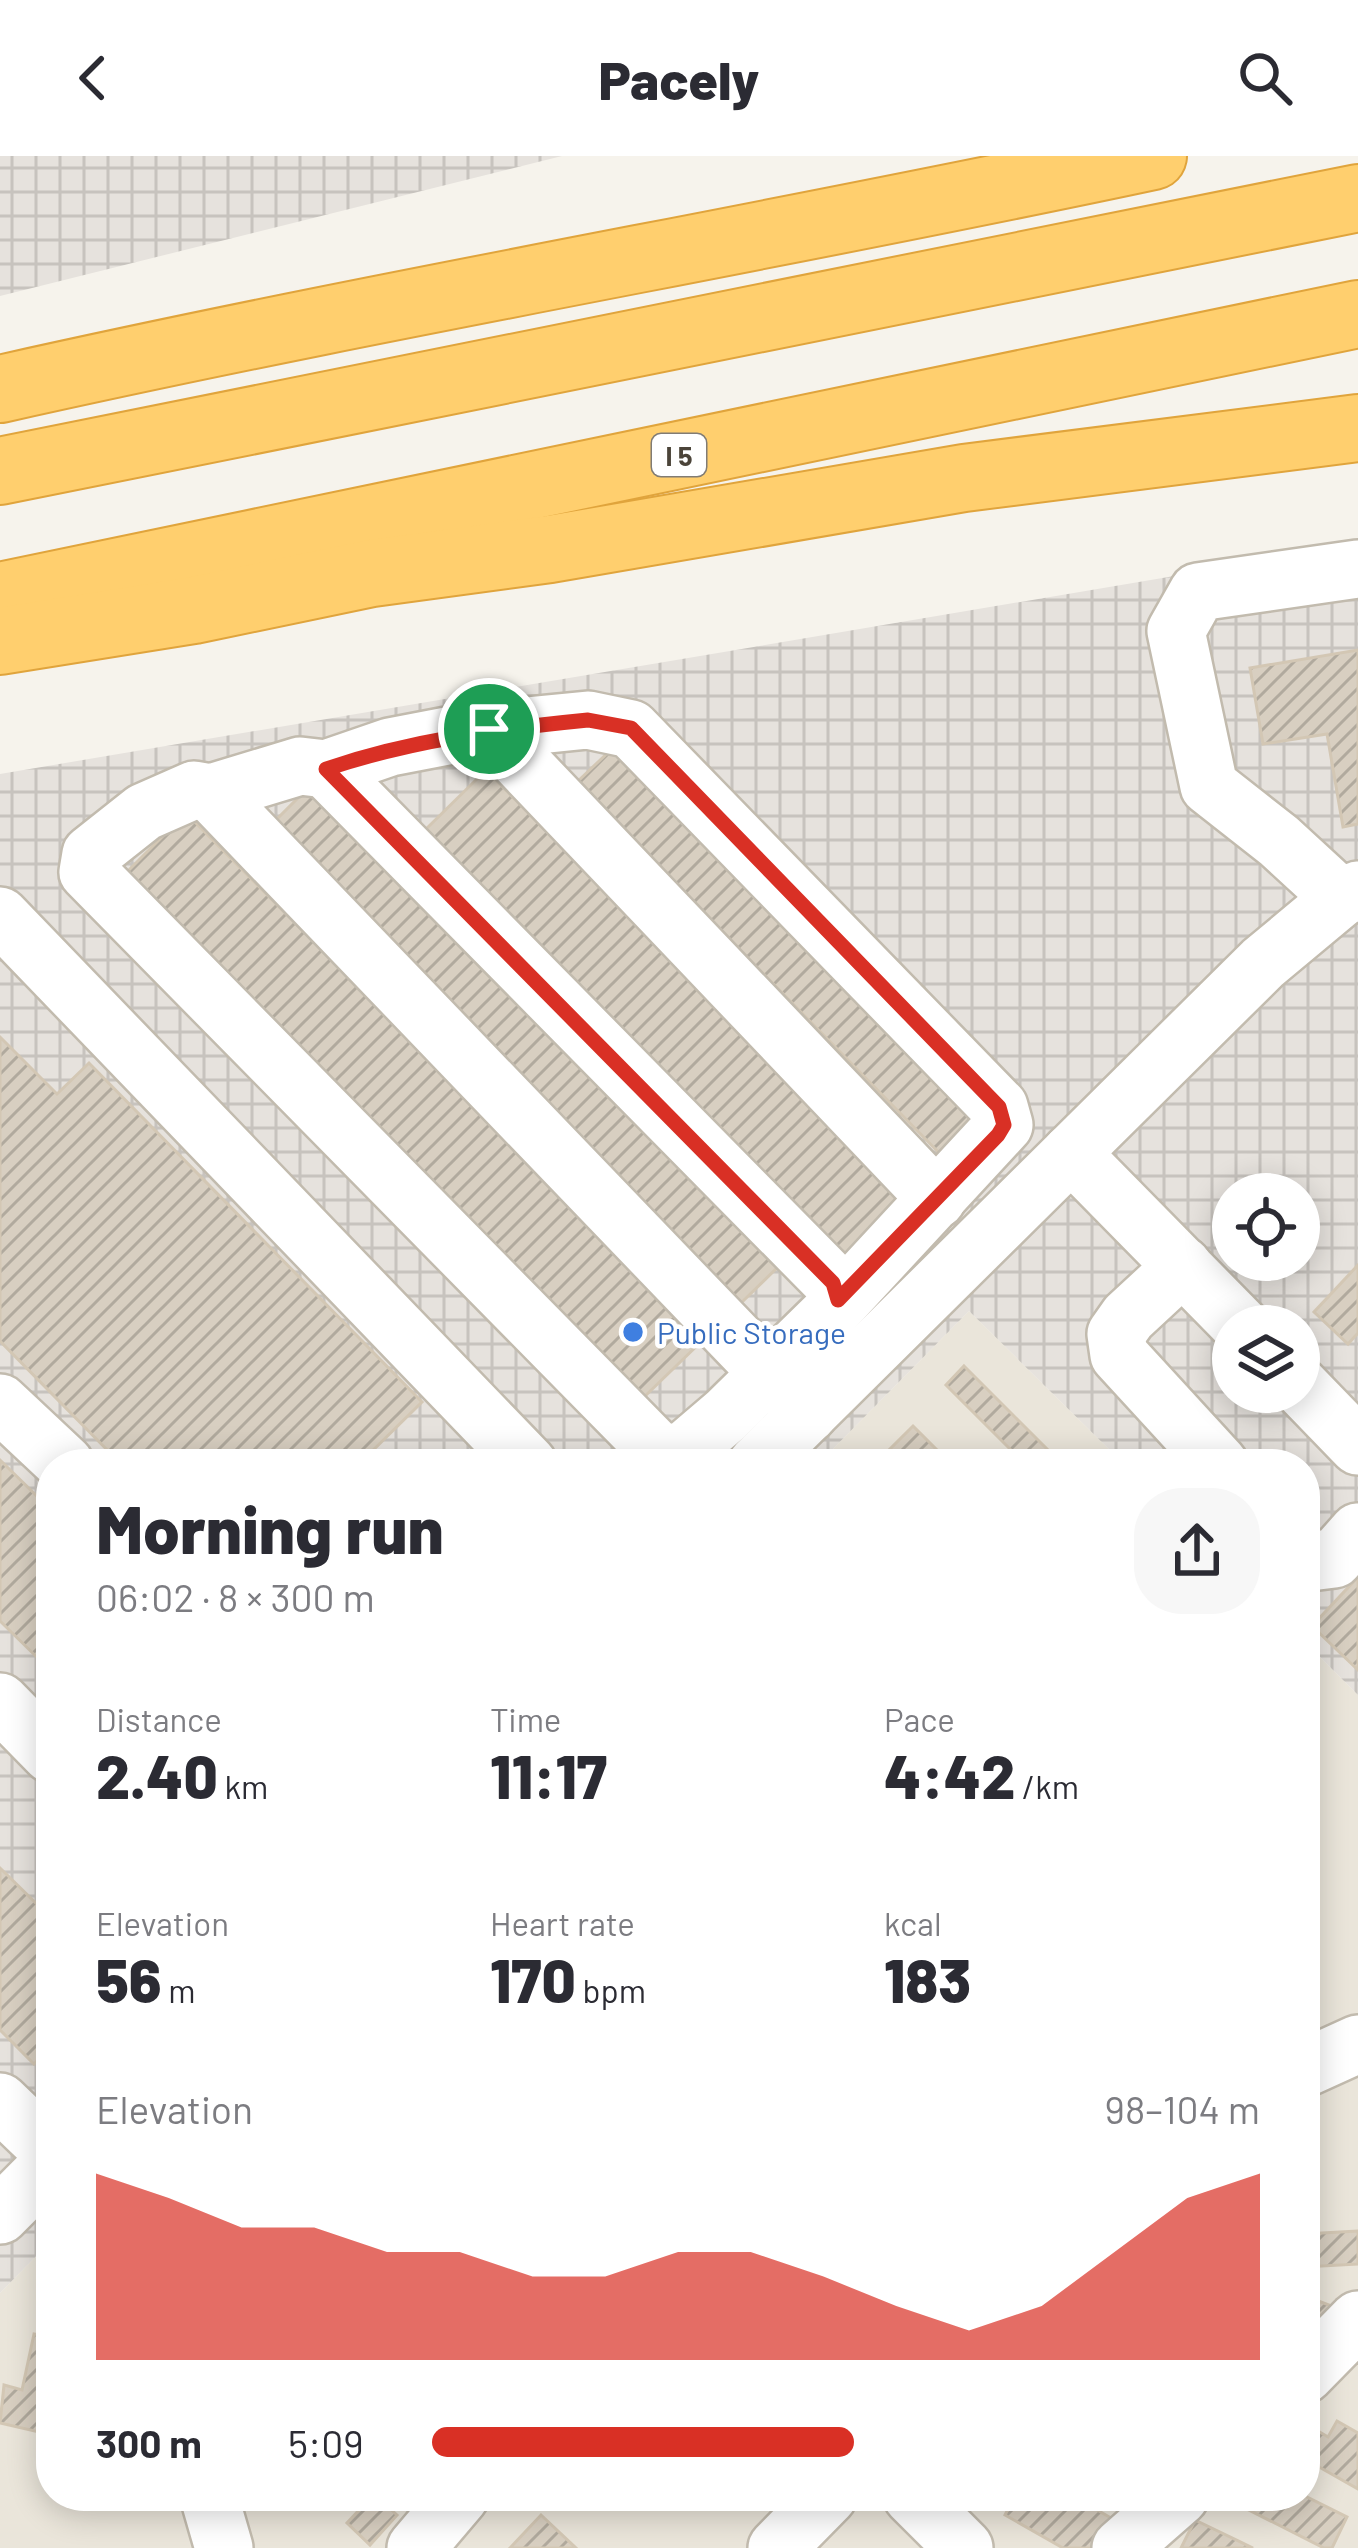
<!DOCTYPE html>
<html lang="en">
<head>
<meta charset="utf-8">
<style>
  body { margin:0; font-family:Barlow,sans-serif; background:#f7f7f7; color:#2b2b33; height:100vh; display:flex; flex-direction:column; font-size:45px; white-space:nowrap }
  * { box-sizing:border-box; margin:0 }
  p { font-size:39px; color:#7c7c81 }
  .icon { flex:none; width:66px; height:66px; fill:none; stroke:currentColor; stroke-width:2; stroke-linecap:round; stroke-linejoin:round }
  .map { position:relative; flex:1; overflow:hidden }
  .drawer { position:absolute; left:36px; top:1293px; width:1284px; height:1062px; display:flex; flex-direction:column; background:#fff; border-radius:48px; box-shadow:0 6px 30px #0003 }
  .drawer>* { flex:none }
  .controls { position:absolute; left:1212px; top:1017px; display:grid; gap:24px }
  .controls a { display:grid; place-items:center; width:108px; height:108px; border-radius:50%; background:#fff; box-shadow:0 6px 30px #0003; font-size:60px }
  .pin { position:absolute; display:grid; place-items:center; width:102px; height:102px; color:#fff; margin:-51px; border:6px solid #fff; border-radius:50%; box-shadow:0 3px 12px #0007 }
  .round { display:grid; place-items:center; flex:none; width:126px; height:126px; border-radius:48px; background:#f7f7f7 }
  .headline { display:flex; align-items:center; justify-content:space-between; height:204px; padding:0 60px }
  h1 { font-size:66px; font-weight:800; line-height:90px }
  .figures { display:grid; grid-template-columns:repeat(3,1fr); gap:18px; height:204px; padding:12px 60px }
  .figures div { display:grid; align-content:center }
  .figures b { font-size:60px; font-weight:800 }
  .figures small { font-size:33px; font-weight:400 }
  .figures p { font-size:33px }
  .chart { height:336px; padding:24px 60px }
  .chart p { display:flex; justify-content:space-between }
  .chart svg { width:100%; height:216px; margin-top:12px; fill:#d93025; opacity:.7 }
  ul { padding:0 60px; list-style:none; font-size:39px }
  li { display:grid; grid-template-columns:192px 144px 1fr; align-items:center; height:90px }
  li i { height:30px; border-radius:15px; background:#d93025 }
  header { display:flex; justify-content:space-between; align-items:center; height:156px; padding:0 60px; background:#fff; font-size:54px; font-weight:800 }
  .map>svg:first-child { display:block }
  .residential { fill:#eae5da }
  .industrial { fill:url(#industrial-grid); fill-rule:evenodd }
  .building { fill:url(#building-hatch); stroke:#d3c7b4; stroke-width:3 }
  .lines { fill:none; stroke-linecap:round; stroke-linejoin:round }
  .minor-casing { stroke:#c2bbae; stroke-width:62 }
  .highway-casing { stroke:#e0a43c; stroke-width:70 }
  .minor { stroke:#fff; stroke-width:57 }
  .highway { stroke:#ffcf6e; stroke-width:66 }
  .route-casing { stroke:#fff; stroke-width:24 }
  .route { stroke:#d93025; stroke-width:15 }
  .shop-dot { fill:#3f7fe0; stroke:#fff; stroke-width:4.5 }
  .labels { text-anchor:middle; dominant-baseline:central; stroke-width:9; stroke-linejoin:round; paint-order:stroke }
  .shield { fill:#fff; stroke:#817c74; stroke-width:3 }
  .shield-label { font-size:27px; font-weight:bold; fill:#4b4439 }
  .shop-label { font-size:30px; fill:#366cbe; stroke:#fff; text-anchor:start }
</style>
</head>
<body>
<header><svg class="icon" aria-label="back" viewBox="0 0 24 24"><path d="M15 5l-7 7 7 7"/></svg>Pacely<svg class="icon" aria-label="search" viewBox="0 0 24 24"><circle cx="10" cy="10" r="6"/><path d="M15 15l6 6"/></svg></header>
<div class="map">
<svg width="1358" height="2392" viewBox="0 0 1358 2392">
  <defs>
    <pattern id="industrial-grid" width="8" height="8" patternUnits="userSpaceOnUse" patternTransform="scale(3)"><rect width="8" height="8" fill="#e6e2dd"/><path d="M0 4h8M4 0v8" fill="none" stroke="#c7c3be"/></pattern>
    <pattern id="building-hatch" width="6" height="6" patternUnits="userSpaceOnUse" patternTransform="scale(3)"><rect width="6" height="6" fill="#d8cfc1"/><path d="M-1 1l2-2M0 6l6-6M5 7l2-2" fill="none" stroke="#b1aa9e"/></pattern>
  </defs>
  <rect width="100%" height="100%" fill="#f6f3ec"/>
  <g class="residential">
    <path d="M969,1155l155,153h-306z"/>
    <path d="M1305,1486l53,53v853h-1358v-255l51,-52v255h1254z"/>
  </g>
  <g class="industrial">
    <path d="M0,0h562l-562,140z"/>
    <path d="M1358,389v1150l-53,-53v-178h-181l-155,-153 -151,153h-767v777l-51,52v-1519zM1233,1038h66v66h-66zM1233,1170h66v66h-66z"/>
  </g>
  <g class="building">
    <path d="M1358,494v174l-15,3 -16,-93 -64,10 -13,-76z"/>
    <path d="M617,588l372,378 -41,40 -372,-379z"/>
    <path d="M486,614l425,432 -66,65 -424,-433z"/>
    <path d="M309,631l471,478 -41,40 -471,-477z"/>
    <path d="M186,657l520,524 -65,63 -519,-523z"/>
    <path d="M0,881l57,57 32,-31 333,339 -63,62h-238l-121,-123z"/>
    <path d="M1358,1109v68l-10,11 -34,-32z"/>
    <path d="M964,1210l84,84 -13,14h-10l-79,-79z"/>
    <path d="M913,1270l38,38h-47l-15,-14z"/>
    <path d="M0,1304l51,50v161l-51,-50z"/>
    <path d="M1358,1421v93l-46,-44z"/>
    <path d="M0,1712l51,50v128l-17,18 -34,-34z"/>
    <path d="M1358,2075v33l-53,3v-33z"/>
    <path d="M1305,2140l40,15 -8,20 -32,-13z"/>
    <path d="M34,2178l17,3v38l-12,57 -39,-9 4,-38 18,5z"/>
    <path d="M1337,2265l21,12v56l-53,-30 3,-34 20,12z"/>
    <path d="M346,2340h30l21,19 -27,30 -23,-22 13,-14z"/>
    <path d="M1015,2340h58l38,22 -17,30h-31l-58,-33z"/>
    <path d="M1243,2340l22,3 40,-3 42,21 -15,31h-8l-85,-43z"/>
    <path d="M541,2359l35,33h-66z"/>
    <path d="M1195,2364l58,28h-72z"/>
  </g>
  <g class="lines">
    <defs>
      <g id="minor">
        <path d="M588,564l43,9 368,378 5,18 -175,189 -103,101 -41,35 -15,3 -14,-4 -568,-577 3,-18 53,-42 50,-22 17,3 89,-27 26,3 64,-22 78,-15z"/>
        <path d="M489,573l448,470"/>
        <path d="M326,613l507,514 6,17"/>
        <path d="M211,637l597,621"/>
        <path d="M1341,742l-62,-57 -70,-55 -33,-155 22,-39 160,-23"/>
        <path d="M0,760l528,548"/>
        <path d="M1071,997l170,173"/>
        <path d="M1183,1110l-55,51 -12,17 3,21 100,109"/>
        <path d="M1299,1229l59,61"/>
        <path d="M0,1247l65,61"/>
        <path d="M757,1308l506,-501 78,-65 17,-8"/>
        <path d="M1305,1399l13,6 16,-2 24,-27"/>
        <path d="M0,1546l51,52"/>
        <path d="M1305,1912l53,-24"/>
        <path d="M0,1946l51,49"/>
        <path d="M0,2059l51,-51"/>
        <path d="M1305,2218l53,-54"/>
        <path d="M209,2340l15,52"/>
        <path d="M912,2340l52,52"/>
        <path d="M416,2392l44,-52"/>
        <path d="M777,2392l51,-52"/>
        <path d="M1121,2392l59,-52"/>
      </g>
      <g id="highway">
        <path d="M0,233c383,-86 769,-151 1153,-233"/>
        <path d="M0,315l1358,-273"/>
        <path d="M0,440l1358,-282"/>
        <path d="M0,485l194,-31 178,-37 178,-24 414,-71 394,-50"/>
      </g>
    </defs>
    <use href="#minor" class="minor-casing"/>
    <use href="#highway" class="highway-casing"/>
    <use href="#minor" class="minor"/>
    <use href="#highway" class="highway"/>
  </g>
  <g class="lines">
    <defs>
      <path id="route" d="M588,564l43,8 368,379 5,18 -6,10 -160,165 -5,-17 -507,-514c86,-29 171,-40 262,-49z"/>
    </defs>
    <use href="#route" class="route-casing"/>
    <use href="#route" class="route"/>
  </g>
  <circle class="shop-dot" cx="633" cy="1176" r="12"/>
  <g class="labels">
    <rect class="shield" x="652" y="278" width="54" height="42" rx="9"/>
    <g class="shield-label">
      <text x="679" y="299">I 5</text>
    </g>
    <g class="shop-label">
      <text x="657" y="1176">Public Storage</text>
    </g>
  </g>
</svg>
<div class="controls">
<a><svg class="icon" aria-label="locate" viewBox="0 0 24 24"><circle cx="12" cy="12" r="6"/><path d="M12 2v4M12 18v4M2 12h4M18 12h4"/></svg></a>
<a><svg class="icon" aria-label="layers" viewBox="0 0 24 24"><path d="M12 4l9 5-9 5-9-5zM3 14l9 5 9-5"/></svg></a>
</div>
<div class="pin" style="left:489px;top:573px;background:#1e9e55"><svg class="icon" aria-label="arrive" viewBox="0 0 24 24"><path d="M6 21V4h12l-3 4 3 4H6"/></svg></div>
<section class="drawer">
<div class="headline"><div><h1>Morning run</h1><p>06:02 · 8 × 300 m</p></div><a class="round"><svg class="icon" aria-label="share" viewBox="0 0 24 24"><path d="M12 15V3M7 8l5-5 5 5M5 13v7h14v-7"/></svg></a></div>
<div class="figures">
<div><p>Distance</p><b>2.40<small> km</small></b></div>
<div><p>Time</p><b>11:17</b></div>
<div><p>Pace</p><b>4:42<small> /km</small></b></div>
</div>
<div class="figures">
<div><p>Elevation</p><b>56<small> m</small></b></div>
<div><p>Heart rate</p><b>170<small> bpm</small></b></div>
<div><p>kcal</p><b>183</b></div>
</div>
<div class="chart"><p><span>Elevation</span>98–104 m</p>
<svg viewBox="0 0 160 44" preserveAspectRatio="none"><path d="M0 44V6L10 11L20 17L30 17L40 22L50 22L60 27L70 27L80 22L90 22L100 27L110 33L120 38L130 33L140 22L150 11L160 6V44z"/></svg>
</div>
<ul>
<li><b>300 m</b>5:09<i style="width:51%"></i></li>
</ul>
</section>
</div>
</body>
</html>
